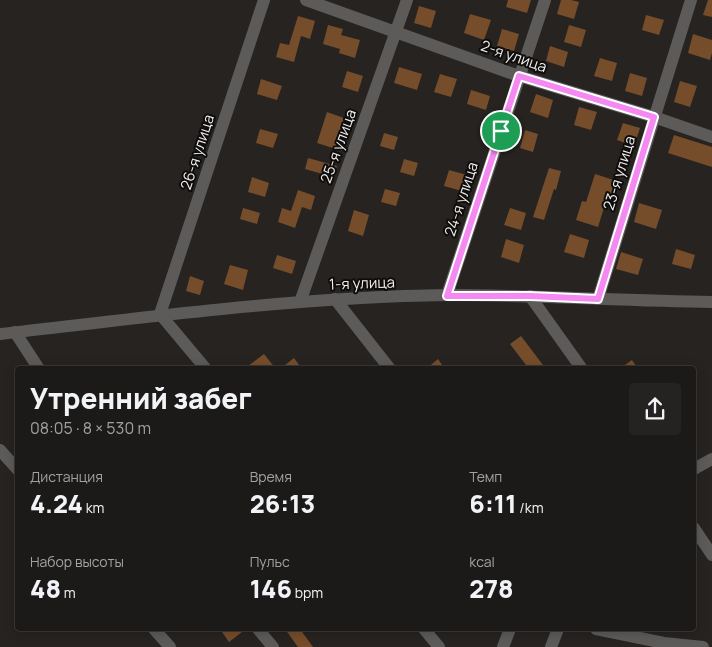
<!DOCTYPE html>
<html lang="ru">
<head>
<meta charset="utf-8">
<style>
  body { margin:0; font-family:Manrope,sans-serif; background:#252322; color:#f1f3f6; height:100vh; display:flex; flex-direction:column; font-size:19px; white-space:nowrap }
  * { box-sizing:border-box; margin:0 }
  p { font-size:16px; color:#a0a1a2 }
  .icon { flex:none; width:28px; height:28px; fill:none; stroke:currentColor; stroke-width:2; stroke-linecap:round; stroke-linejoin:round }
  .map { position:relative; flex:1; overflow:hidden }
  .details { position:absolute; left:15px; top:366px; width:681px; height:265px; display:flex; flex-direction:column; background:#1c1a19; border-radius:5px; box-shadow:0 2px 12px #0003,0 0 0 1px #3a3838 }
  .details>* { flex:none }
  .pin { position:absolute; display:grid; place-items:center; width:42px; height:42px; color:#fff; margin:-21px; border:2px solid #fff; border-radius:50%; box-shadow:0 1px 5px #0007 }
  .round { display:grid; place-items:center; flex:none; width:52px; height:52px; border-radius:5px; background:#252322 }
  .overview { display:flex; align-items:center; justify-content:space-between; height:85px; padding:0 15px }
  h1 { font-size:28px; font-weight:800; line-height:38px }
  .metrics { display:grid; grid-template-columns:repeat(3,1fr); gap:8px; height:85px; padding:5px 15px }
  .metrics div { display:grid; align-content:center }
  .metrics b { font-size:25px; font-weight:800 }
  .metrics small { font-size:14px; font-weight:400 }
  .metrics p { font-size:14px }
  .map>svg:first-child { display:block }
  .building { fill:#764d2a }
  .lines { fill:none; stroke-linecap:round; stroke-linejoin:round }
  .minor { stroke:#5c5b5a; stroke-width:12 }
  .route-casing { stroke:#fff; stroke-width:10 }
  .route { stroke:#f389f1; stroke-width:6 }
  .labels { text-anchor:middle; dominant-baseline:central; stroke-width:4; stroke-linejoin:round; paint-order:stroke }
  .street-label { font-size:15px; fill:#f1efee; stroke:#0e0d0c }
</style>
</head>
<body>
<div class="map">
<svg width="712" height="647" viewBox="0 0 712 647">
  <rect width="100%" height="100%" fill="#262321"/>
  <g class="building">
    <path d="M508,0h23l-4,13 -21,-6z"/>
    <path d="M561,0h10l8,2 -5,17 -17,-5z"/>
    <path d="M708,0h4v17l-9,-2z"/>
    <path d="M419,6l17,5 -5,17 -17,-5z"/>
    <path d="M470,14l21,6 -7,20 -20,-7z"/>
    <path d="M646,15l18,5 -5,15 -17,-5z"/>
    <path d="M298,16l17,5 -5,18 -9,-3 -7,26 -18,-5 4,-14 9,2z"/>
    <path d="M328,25l15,4 -2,6 19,5 -5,18 -16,-5 1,-4 -17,-5z"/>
    <path d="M569,25l17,5 -5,17 -17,-5z"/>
    <path d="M502,29l17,5 -5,17 -17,-5z"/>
    <path d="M693,34l19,6v13l-2,7 -22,-7z"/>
    <path d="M550,46l18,6 -4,15 -18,-6z"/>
    <path d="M600,58l17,5 -5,18 -18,-5z"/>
    <path d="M399,67l23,7 -5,16 -23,-7z"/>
    <path d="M347,71l16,5 -5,16 -16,-5z"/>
    <path d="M630,73l17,5 -5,18 -17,-5z"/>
    <path d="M440,74l17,5 -6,18 -17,-5z"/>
    <path d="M261,79l21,7 -5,14 -20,-6z"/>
    <path d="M680,81l17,5 -7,21 -16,-5z"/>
    <path d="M471,90l19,6 -4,14 -19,-6z"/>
    <path d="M536,94l17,6 -5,18 -18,-6z"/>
    <path d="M579,107l18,5 -6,18 -17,-5z"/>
    <path d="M327,112l17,6 -6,19 7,3 -3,11 -25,-8z"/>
    <path d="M623,123l17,5 -6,18 -17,-6z"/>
    <path d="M260,129l18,5 -5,14 -17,-5z"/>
    <path d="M525,130l13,4 -5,18 -13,-4z"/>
    <path d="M384,133l14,4 -4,13 -14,-4z"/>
    <path d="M674,135l38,12v20l-44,-14z"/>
    <path d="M308,158l29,8 -4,11 -28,-8z"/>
    <path d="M404,159l14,4 -4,13 -14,-4z"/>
    <path d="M549,168l12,3 -5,19 -2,-1 -10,31 -11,-3z"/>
    <path d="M449,170l18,5 -5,16 -18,-5z"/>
    <path d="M595,174l22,7 -6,19 -4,-2 -9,29 -22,-7 6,-19 4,1z"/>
    <path d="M252,177l17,6 -4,14 -17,-5z"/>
    <path d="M385,189l15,4 -4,13 -15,-4z"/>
    <path d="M298,190l17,6 -4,14 -9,-3 -7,21 -17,-6 4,-14 9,3z"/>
    <path d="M639,203l23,7 -6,19 -22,-7z"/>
    <path d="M243,208l17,5 -3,11 -17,-5z"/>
    <path d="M510,208l16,5 -5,17 -17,-5z"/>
    <path d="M354,210l15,5 -6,21 -15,-5z"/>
    <path d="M570,234l19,6 -5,18 -20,-6z"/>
    <path d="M506,239l18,6 -5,18 -18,-6z"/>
    <path d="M676,249l19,6 -4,14 -19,-5z"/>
    <path d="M621,252l22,7 -5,16 -22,-6z"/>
    <path d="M277,255l19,6 -4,13 -19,-6z"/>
    <path d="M230,265l18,5 -5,20 -19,-6z"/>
    <path d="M190,276l14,5 -4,14 -14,-4z"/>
    <path d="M521,336l25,33h-17l-19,-25z"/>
    <path d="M264,354l12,15h-32z"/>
    <path d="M294,358l8,11h-22z"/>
    <path d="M438,359l7,10h-19z"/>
    <path d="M632,360l6,9h-19z"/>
    <path d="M220,629h26l-17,13z"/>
    <path d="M285,629h15l13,18h-15z"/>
  </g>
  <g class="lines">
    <g class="minor">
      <path d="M306,0l213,76 135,41 58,20"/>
      <path d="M447,295l98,-295"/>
      <path d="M530,296l52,73"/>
      <path d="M335,299l55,70"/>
      <path d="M598,299l93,-299"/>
      <path d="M300,302l107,-302"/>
      <path d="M15,332l24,37"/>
      <path d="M0,334c149,-17 298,-37 448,-39 88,0 176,6 264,7"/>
      <path d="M206,369l-46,-55 104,-314"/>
      <path d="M0,450l18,20"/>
      <path d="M694,469l18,-10"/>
      <path d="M694,528l18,27"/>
      <path d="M154,629l16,18"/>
      <path d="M258,629l15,18"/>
      <path d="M424,629l15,18"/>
      <path d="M596,629l68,14 39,4"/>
      <path d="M503,647l7,-18"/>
      <path d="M551,647l7,-18"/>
    </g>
  </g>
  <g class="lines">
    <defs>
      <path id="route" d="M519,76l135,41 -56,182 -68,-3h-83z"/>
    </defs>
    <use href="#route" class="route-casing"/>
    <use href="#route" class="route"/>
  </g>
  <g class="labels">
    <g class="street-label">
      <text transform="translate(514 56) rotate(19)">2-я улица</text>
      <text transform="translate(338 146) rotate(-70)">25-я улица</text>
      <text transform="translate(197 152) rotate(-72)">26-я улица</text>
      <text transform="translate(619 173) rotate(-73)">23-я улица</text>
      <text transform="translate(461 199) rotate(-72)">24-я улица</text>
      <text transform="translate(362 283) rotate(-2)">1-я улица</text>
    </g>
  </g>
</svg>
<div class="pin" style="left:501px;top:131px;background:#1e9e55"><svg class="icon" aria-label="arrive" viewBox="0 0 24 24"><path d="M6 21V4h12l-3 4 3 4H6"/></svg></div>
<section class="details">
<div class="overview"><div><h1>Утренний забег</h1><p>08:05 · 8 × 530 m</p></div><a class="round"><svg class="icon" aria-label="share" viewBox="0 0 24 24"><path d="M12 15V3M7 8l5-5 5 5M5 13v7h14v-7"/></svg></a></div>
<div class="metrics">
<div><p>Дистанция</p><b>4.24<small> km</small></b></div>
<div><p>Время</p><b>26:13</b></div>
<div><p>Темп</p><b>6:11<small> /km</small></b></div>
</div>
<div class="metrics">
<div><p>Набор высоты</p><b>48<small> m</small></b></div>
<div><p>Пульс</p><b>146<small> bpm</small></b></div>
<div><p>kcal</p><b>278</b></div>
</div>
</section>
</div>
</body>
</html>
